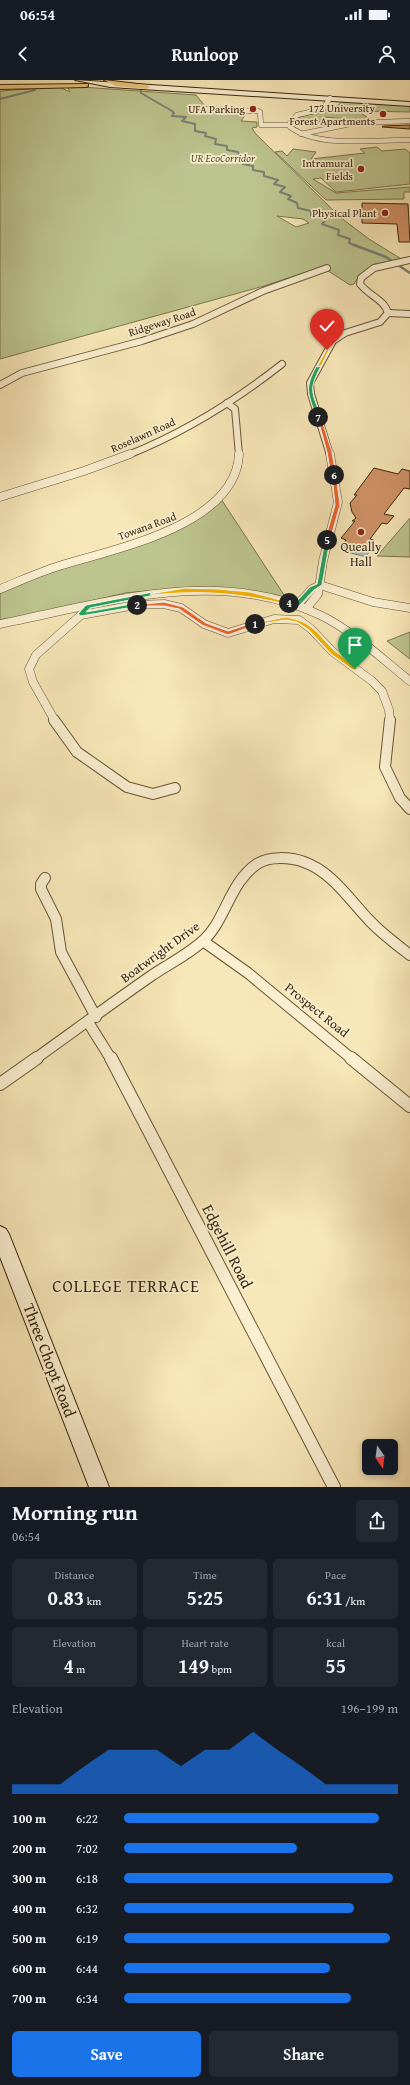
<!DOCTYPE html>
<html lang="en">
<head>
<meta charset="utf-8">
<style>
  body { margin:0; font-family:"Gentium Book Plus",serif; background:#242831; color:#f1f3f6; height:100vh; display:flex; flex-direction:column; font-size:15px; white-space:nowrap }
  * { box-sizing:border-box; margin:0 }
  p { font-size:13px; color:#9ea1a6 }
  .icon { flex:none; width:22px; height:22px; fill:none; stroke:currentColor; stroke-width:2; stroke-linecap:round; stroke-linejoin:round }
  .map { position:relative; height:1407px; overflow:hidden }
  .drawer { display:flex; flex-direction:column; background:#171b24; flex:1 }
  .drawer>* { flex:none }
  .needle { width:26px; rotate:166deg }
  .tools { position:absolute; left:362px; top:1359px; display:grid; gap:8px }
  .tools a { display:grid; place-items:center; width:36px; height:36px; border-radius:6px; background:#171b24; box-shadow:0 2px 6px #0003; font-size:20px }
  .pin { position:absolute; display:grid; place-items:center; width:34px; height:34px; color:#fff; margin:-41px -17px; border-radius:50% 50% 50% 0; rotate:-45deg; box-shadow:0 0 4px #0007 }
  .pin .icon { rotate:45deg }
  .km { position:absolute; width:20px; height:20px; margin:-10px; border-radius:50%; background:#222; color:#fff; font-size:11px; line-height:20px; text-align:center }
  .round { display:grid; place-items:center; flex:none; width:42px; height:42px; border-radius:6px; background:#242831 }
  .summary { display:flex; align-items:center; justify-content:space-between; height:68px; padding:0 12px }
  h1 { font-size:22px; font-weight:800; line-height:30px }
  .stats { display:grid; grid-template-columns:repeat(3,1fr); gap:6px; height:68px; padding:4px 12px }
  .stats div { display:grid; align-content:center; border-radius:6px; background:#242831; text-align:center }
  .stats b { font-size:20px; font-weight:800 }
  .stats small { font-size:11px; font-weight:400 }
  .stats p { font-size:11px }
  .chart { height:112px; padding:8px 12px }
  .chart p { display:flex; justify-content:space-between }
  .chart svg { width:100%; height:72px; margin-top:4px; fill:#1a73e8; opacity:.7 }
  .primary-button { display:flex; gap:8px; margin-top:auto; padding:8px 12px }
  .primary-button a { flex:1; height:46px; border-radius:6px; background:#1a73e8; color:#fff; font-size:16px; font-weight:800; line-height:46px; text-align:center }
  .primary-button a+a { background:#242831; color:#f1f3f6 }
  ul { padding:0 12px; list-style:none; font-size:13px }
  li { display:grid; grid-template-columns:64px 48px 1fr; align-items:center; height:30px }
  li i { height:10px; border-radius:5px; background:#1a73e8 }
  .status { display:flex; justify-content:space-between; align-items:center; height:28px; padding:0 20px; background:#171b24; direction:ltr }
  .status svg { height:11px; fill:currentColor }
  header { display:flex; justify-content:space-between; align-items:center; height:52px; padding:0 12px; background:#171b24; font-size:18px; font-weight:800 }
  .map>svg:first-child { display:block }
  .green { fill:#bdc58f; stroke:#7a764d; fill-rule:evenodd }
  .water { fill:#a3bdba; stroke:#788174 }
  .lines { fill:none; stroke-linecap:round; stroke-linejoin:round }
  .stream-far1 { stroke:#788174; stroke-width:2 }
  .stream { stroke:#788174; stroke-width:2.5 }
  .building { fill:#d19368; stroke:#38260b }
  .minor-far4-casing { stroke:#685636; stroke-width:5.5 }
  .minor-far3-casing { stroke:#685636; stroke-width:8 }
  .minor-far2-casing { stroke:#685636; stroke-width:9 }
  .minor-far1-casing { stroke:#685636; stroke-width:12 }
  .minor-casing { stroke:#685636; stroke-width:14 }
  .secondary-casing { stroke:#38260b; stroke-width:2 }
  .primary-casing { stroke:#38260b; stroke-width:2 }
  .minor-far4 { stroke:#faefd1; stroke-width:4.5 }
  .minor-far3 { stroke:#faefd1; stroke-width:6 }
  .minor-far2 { stroke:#faefd1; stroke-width:8 }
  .minor-far1 { stroke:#faefd1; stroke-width:10 }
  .minor { stroke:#faefd1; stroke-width:12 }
  .secondary { fill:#faefd1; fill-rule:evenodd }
  .primary { fill:#ecc47c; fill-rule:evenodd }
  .split-1 { fill:#f5b400; stroke:#fff }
  .split-2 { fill:#f0652b; stroke:#fff }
  .split-3 { fill:#22a559; stroke:#fff }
  .split-4 { fill:#f5b400; stroke:#fff }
  .split-5 { fill:#22a559; stroke:#fff }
  .split-6 { fill:#f0652b; stroke:#fff }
  .split-7 { fill:#f0652b; stroke:#fff }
  .split-8 { fill:#22a559; stroke:#fff }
  .split-9 { fill:#f5b400; stroke:#fff }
  .poi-dot { fill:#8f2418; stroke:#faefd1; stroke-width:1.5 }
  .labels { text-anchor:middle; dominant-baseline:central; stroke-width:3.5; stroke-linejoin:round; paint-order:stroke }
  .far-poi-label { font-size:11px; fill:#38260b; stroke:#faefd1; text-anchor:end }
  .far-park-label { font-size:11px; font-style:italic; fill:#594e2c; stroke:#faefd1 }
  .far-street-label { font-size:11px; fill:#38260b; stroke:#faefd1 }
  .poi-label { font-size:13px; fill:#38260b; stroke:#faefd1 }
  .street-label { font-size:13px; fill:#38260b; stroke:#faefd1 }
  .near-street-label { font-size:16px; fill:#38260b; stroke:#faefd1 }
  .near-neighbourhood-label { font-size:17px; letter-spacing:1px; fill:#38260b; stroke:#faefd1 }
</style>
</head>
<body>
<div class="status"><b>06:54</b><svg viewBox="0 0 49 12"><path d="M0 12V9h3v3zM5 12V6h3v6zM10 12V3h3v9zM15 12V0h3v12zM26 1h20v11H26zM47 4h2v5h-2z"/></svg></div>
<header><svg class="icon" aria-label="back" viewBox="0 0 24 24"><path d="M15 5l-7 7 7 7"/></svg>Runloop<svg class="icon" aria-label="person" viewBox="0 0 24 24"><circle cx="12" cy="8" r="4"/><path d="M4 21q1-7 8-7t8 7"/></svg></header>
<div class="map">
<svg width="410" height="1407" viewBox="0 0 410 1407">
  <rect width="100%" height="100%" fill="#f8e7b8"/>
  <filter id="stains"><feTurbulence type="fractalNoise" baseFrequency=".005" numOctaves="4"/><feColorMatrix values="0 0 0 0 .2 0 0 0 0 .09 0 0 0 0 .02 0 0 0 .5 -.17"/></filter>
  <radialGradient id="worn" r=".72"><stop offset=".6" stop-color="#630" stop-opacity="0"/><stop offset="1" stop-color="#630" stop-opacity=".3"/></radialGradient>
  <g class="green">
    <path d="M67,6l129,9 8,10 -1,5 44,2 -6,9 16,1v5l-5,1 3,5 85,84 29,22 34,21c-21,4 -38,4 -49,24l-4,1 -28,-18 -58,19 -264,73v-268l59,-4 11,5zM277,136l26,3 6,4 -13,4z"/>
    <path d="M350,22l60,4v6l-48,-1v3l8,5 -10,1 -36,-3c-3,2 -5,5 -7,7 -7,4 -14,-2 -18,-7l35,-9 7,-5z"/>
    <path d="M377,67l5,4 23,-2 5,4v31l-74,8 -15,-14 -8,1 23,14 74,-6v5h-6v7l-78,1 -51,-48 7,-1 5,5 6,-7 23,3 -5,7 54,-6 -5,-4z"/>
    <path d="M221,419l67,102 -76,-12 -66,2 -21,2 -106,25 -19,2v-30l179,-61z"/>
    <path d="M410,438v39l-33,-1z"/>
    <path d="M410,552v27l-23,-18z"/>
  </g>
  <path class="water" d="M343,465l26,7 -3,5 -26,-7z"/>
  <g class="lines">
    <g class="stream-far1">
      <path d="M141,10v3l31,18 2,2 -2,3 14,1 -4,4 13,3v7l11,2 -1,3 11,3 -1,5 12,2v4l11,2 1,4 8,3 -4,5 10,2v4l11,2v4l14,4 -4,4 11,3 -5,5 11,4 -3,3 9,4 1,5 13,3v5l16,3 -5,5 17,6 -1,5 12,4 -1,4 8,3"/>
      <path d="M0,19l35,-9"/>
    </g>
    <path class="stream" d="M354,165l32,12 24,16"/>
  </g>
  <g class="building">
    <path d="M410,45v4l-28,-2 1,-1z"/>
    <path d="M362,123l46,1 2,38h-11l-2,-18 -35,-1z"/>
    <path d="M374,388l24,6 4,-5 8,2v18l-6,-1 -20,26 10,2 -7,8 -5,-1 -12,16 4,1 -8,10 -23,-6 3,-4 -5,-2 14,-17h-3l4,-3 -4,-6 -2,-9 7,-8h-3z"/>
  </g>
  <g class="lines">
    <defs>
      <g id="minor-far4">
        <path d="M330,18l-7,11 -26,6 -7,8v4c30,22 84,12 120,13"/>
        <path d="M207,29l51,2 2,1 1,13h28"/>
        <path d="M301,54l54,-11 55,-2"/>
      </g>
      <g id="minor-far3">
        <path d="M388,233c-3,-13 -20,-18 -28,-29l1,-6 13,-10 36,-8"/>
        <path d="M388,233l22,1"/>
        <path d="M0,305l22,-12 120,-32 51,-17 70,-33 64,-23"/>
        <path d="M227,323l8,6 4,46"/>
        <path d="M128,375c55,-22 107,-54 154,-91"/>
        <path d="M330,375l-19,-61 -1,-11 23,-42 12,-8 35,-11 8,-9"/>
      </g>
      <g id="minor-far2">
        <path d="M0,417l84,-26 46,-17"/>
        <path d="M320,505l53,17 37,6"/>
        <path d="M0,509c20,-8 39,-17 59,-23 54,-17 177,-40 180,-112"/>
        <path d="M297,525l15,-16 8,-4"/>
        <path d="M306,529l12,-15 5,-33 15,-59 -8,-48"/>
        <path d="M0,544c105,-21 218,-58 320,-9 33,16 61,43 90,66"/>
        <path d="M55,641l-22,-39 -4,-13 7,-14 45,-40 54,-10 29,-1 17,4 23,16 24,9 46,-14 25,1 12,9 22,23 39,29 10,10 7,19 1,11"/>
      </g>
      <g id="minor-far1">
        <path d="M54,640l23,32 50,35 26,7 22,-6"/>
        <path d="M390,640l-5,47 15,31 10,11"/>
        <path d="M45,798l-4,6v5l15,30 5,33 35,65"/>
        <path d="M203,861l45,32 104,86"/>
        <path d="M88,942l23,37"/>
        <path d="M35,979c39,-28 77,-56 116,-83 17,-12 37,-21 53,-36 22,-21 26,-58 53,-76 12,-8 33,-7 47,-2 28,10 45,37 65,58 12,13 27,24 41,35"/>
      </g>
      <g id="minor">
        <path d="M111,978l223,429"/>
        <path d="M351,978l59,48"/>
        <path d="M0,1004l37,-26"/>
      </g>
      <g id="secondary">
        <path d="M75,0l335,22v4l-300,-19z"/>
        <path d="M0,1146l6,3 3,5 100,253h-20l-89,-230z"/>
      </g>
      <g id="primary">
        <path d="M104,0l42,5 4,2 -4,2 -30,-3z"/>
        <path d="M88,4v2l-2,1 -86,2v-4z"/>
      </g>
    </defs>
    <use href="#minor-far4" class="minor-far4-casing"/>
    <use href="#minor-far3" class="minor-far3-casing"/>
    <use href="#minor-far2" class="minor-far2-casing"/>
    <use href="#minor-far1" class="minor-far1-casing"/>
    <use href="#minor" class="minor-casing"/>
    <use href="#secondary" class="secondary-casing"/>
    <use href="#primary" class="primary-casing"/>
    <use href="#minor-far4" class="minor-far4"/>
    <use href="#minor-far3" class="minor-far3"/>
    <use href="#minor-far2" class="minor-far2"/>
    <use href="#minor-far1" class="minor-far1"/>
    <use href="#minor" class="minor"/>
    <use href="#secondary" class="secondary"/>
    <use href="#primary" class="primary"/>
  </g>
  <path class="split-1" d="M285,537c28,4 31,16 50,34 7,6 15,11 22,17v2h-4l-22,-16 -22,-24 -12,-8 -12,-2 -30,5 -3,-1z"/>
  <path class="split-2" d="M164,522l19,5 23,16 22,8 27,-9 3,2 -30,11 -26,-10 -23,-16 -15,-3h-27l-3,-1z"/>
  <path class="split-3" d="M153,512l2,3 -65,13 -4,4 51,-9 2,3 -58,10 -3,-2 8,-9z"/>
  <path class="split-4" d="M185,508l33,1 32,3 42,11 -3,2c-49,-12 -86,-15 -136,-10l-3,-1z"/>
  <path class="split-5" d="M327,459l3,1 -8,45 -8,5 -15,16 -12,-2 2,-3 6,2 15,-16 7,-3 8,-44z"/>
  <path class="split-6" d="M332,394l4,1 4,30 -10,35 -3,2 -2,-2 10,-35z"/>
  <path class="split-7" d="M317,336l4,1 11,35 4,24 -5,-1 -4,-23z"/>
  <path class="split-8" d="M317,285l4,1c-13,25 -9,25 0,51l-3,1 -2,-1c-8,-25 -12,-28 1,-52z"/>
  <path class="split-9" d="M327,269l2,1 -8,16 -4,1z"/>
  <g class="poi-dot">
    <circle cx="253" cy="29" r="4"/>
    <circle cx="383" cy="34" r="4"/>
    <circle cx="361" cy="89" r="4"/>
    <circle cx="385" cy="133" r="4"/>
    <circle cx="361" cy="452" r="4"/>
  </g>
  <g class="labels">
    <g class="far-poi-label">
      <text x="375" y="28">172 University<tspan x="375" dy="13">Forest Apartments</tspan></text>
      <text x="245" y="29">UFA Parking</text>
      <text x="353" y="83">Intramural<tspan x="353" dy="13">Fields</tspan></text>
      <text x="377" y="133">Physical Plant</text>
    </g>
    <g class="far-park-label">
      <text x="223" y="78">UR EcoCorridor</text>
    </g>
    <g class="far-street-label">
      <text transform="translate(162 242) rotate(-18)">Ridgeway Road</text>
      <text transform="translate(143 355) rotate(-24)">Roselawn Road</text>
      <text transform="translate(147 446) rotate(-20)">Towana Road</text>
    </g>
    <g class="poi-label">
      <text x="361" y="466">Queally<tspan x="361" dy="15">Hall</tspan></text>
    </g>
    <g class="street-label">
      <text transform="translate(160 872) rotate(-36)">Boatwright Drive</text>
      <text transform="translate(317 930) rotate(39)">Prospect Road</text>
    </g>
    <g class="near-street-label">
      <text transform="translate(228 1166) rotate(63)">Edgehill Road</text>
      <text transform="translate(50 1280) rotate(69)">Three Chopt Road</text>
    </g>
    <g class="near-neighbourhood-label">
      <text x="126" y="1205">COLLEGE TERRACE</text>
    </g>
  </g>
  <rect width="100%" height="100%" filter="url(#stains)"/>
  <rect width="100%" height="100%" fill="url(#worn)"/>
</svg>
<div class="tools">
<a><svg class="needle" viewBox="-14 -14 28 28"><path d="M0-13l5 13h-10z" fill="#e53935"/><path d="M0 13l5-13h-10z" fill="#9ea1a6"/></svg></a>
</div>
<div class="pin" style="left:355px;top:589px;background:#1e9e55"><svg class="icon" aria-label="arrive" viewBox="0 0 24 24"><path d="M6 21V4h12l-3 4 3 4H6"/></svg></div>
<div class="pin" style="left:327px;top:270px;background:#d93025"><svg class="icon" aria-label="check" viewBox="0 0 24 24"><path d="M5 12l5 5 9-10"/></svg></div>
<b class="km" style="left:255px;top:544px">1</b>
<b class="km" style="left:137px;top:525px">2</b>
<b class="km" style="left:289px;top:523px">4</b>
<b class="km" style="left:327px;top:460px">5</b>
<b class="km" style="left:334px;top:395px">6</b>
<b class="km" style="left:318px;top:337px">7</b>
</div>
<section class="drawer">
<div class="summary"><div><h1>Morning run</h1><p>06:54</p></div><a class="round"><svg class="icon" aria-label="share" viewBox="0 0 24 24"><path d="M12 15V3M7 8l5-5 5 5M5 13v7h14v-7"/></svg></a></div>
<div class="stats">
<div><p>Distance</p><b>0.83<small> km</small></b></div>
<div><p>Time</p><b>5:25</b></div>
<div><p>Pace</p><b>6:31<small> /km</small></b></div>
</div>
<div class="stats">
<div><p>Elevation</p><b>4<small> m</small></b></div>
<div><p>Heart rate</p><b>149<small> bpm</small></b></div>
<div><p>kcal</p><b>55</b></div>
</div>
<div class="chart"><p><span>Elevation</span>196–199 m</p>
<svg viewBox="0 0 160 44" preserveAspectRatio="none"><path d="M0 44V38L10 38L20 38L30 27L40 17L50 17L60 17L70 27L80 17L90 17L100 6L110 17L120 27L130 38L140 38L150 38L160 38V44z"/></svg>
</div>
<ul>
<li><b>100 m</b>6:22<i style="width:93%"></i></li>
<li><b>200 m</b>7:02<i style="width:63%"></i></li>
<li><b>300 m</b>6:18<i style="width:98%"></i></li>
<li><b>400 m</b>6:32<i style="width:84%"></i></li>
<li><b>500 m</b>6:19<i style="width:97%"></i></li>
<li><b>600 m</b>6:44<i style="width:75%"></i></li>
<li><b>700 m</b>6:34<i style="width:83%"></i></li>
</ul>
<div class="primary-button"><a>Save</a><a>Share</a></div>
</section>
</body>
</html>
